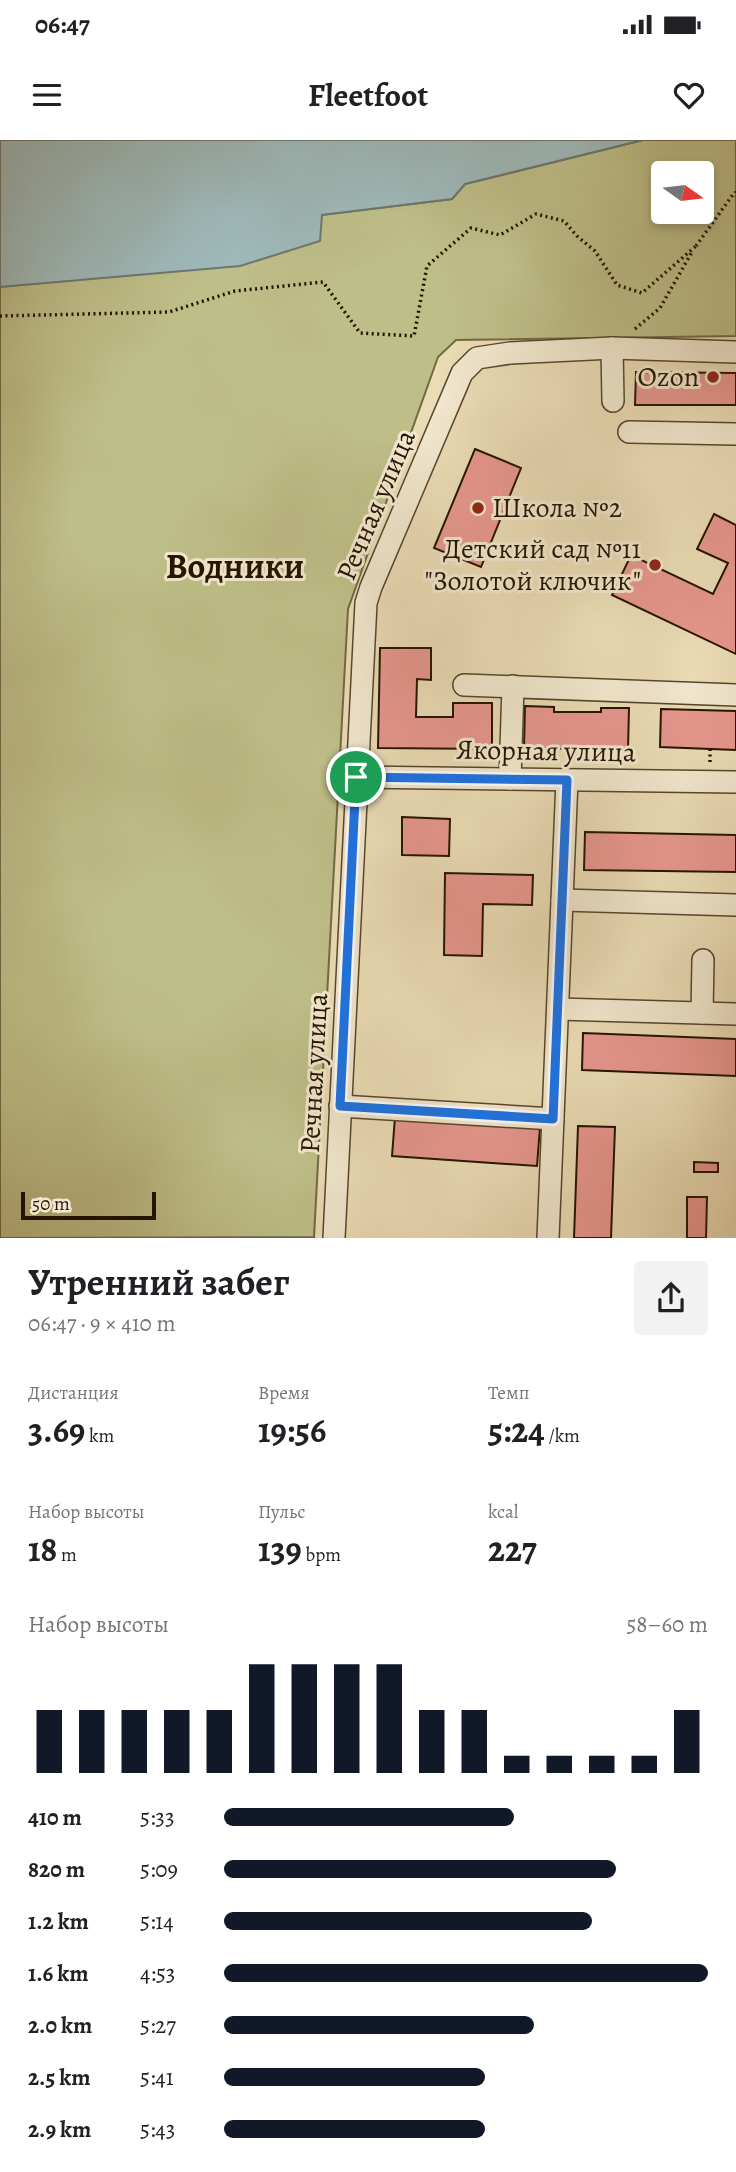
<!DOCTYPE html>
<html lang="ru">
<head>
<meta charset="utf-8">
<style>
  body { margin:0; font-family:Alegreya,serif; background:#f2f2f2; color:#202124; height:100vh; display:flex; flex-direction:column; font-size:26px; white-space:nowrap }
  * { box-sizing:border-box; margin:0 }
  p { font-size:23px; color:#757577 }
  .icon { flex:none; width:38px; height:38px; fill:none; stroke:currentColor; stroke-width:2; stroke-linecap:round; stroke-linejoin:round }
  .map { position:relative; height:1098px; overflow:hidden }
  .side { display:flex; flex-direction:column; background:#fff; flex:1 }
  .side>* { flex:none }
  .needle { width:46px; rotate:104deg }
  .tools { position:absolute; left:651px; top:21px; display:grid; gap:14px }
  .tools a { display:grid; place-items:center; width:63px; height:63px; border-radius:7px; background:#fff; box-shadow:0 4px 10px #0003; font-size:35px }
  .scale { position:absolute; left:21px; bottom:18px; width:135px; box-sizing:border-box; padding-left:7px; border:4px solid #241400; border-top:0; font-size:19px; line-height:24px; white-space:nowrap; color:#241400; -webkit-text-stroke:5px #f2e8cf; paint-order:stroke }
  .pin { position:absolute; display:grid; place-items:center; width:60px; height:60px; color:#fff; margin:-30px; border:4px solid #fff; border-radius:50%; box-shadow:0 2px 7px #0007 }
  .round { display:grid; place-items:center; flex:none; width:74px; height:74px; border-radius:7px; background:#f2f2f2 }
  .head { display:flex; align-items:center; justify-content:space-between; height:119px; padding:0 28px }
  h1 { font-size:38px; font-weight:600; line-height:52px }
  .stats { display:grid; grid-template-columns:repeat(3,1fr); gap:10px; height:119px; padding:7px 28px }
  .stats div { display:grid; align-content:center }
  .stats b { font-size:35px; font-weight:600 }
  .stats small { font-size:19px; font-weight:400 }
  .stats p { font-size:19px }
  .chart { height:196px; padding:14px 28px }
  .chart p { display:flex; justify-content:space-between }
  .chart svg { width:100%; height:126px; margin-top:7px; stroke:#111827; stroke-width:6 }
  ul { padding:0 28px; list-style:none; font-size:23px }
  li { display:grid; grid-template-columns:112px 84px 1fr; align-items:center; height:52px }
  li i { height:18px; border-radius:9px; background:#111827 }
  .status { display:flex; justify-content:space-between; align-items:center; height:49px; padding:0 35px; background:#fff; direction:ltr }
  .status svg { height:19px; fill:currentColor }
  header { display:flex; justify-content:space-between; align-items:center; height:91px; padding:0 28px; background:#fff; font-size:32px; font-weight:600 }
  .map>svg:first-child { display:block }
  .green { fill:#bebe88; stroke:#716944; stroke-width:2; fill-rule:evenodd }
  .water { fill:#9eb9b9; stroke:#6d776f; stroke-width:2 }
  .building { fill:#e7978f; stroke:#241400; stroke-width:2 }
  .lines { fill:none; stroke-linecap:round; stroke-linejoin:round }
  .minor-casing { stroke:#56462d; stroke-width:24 }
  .path { stroke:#241400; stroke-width:3.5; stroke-dasharray:2 3.5; stroke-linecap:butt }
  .minor { stroke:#f2e8cf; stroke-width:21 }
  .route-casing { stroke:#fff; stroke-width:14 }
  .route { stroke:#1a73e8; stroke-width:9 }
  .poi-dot { fill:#8f2418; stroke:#f2e8cf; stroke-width:2.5 }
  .labels { text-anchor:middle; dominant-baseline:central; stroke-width:6; stroke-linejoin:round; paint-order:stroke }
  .poi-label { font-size:28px; fill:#241400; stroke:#f2e8cf; text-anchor:end }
  .street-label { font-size:28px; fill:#241400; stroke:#f2e8cf }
  .district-label { font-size:35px; font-weight:bold; fill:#241400; stroke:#f2e8cf }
</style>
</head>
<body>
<div class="status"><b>06:47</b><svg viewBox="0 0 49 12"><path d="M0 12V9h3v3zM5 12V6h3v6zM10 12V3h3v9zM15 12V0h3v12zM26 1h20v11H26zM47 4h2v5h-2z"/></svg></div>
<header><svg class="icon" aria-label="menu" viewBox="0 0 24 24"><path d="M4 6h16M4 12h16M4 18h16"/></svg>Fleetfoot<svg class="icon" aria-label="heart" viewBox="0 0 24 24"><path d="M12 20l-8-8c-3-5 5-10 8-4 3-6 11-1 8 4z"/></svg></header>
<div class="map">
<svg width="736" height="1098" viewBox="0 0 736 1098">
  <rect width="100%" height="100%" fill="#ebdcb5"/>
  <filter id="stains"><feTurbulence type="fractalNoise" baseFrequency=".00286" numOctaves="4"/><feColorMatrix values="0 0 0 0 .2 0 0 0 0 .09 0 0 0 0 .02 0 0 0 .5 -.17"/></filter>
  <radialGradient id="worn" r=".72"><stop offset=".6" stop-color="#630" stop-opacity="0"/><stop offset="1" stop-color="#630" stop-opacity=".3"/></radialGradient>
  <path class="green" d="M643,0h93v196l-280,4 -18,17 -90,252 -34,628 -314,1v-953l321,-70 131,-16 13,-15zM663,33h39v39h-39z"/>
  <path class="water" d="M0,0h643l-178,44 -13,15 -130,16 -2,26 -80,25 -240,21z"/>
  <g class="building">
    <path d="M636,232l100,1v32h-101z"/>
    <path d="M475,309l46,19 -40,99 -47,-19z"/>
    <path d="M714,374l22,11v129l-124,-59 19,-40 82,39 15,-31 -31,-14z"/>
    <path d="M380,508h51v32l-14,-1 -1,38h37v-14h39v46l-114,-1z"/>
    <path d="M525,566l29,1v5h47v-4h28l-1,42 -104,-2z"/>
    <path d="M661,569l75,2v39l-76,-3z"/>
    <path d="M402,677l48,2 -1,37 -47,-1z"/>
    <path d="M585,692l151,3v37l-152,-2z"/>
    <path d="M445,733l88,2 -1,30 -49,-1 -1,52 -38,-1z"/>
    <path d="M583,893l153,6v37l-154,-6z"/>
    <path d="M395,977l145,10 -3,39 -145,-10z"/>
    <path d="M578,986l37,1 -4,111h-37z"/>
    <path d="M694,1022l24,1v9h-24z"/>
    <path d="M687,1057h20l-1,41h-19z"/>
  </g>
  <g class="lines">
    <defs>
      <g id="minor">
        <path d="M612,208l1,53"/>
        <path d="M629,292l107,2"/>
        <path d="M464,545l272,10"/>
        <path d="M356,637l380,5"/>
        <path d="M510,639l3,-93"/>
        <path d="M562,760l174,5"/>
        <path d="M558,869l178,5"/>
        <path d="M702,873l1,-53"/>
        <path d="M340,966l213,13"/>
        <path d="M334,1098l32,-635 5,-16 91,-214 15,-15 33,-5 102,-5 124,4"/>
        <path d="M548,1098l19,-458"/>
      </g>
    </defs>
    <use href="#minor" class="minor-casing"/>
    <g class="path">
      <path d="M736,51v6"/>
      <path d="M696,106l38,-53"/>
      <path d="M0,176l169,-4 66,-21 88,-9 37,51 54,3 13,-70 44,-38 29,7 36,-21 28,7 13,15 18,15 22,34 25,8 54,-47"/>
      <path d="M635,189l25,-21 32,-56"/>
      <path d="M710,609v15"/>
    </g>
    <use href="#minor" class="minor"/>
  </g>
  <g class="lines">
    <defs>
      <path id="route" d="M356,637l211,3 -14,339 -213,-13z"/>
    </defs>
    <use href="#route" class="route-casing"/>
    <use href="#route" class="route"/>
  </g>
  <g class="poi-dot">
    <circle cx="713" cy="237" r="7"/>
    <circle cx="478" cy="368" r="7"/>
    <circle cx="655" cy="425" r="7"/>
  </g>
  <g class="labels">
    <g class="poi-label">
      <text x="699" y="237">Ozon</text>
      <text x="492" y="368" text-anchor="start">Школа №2</text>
      <text x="641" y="409">Детский сад №11<tspan x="641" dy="32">"Золотой ключик"</tspan></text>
    </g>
    <g class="street-label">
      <text transform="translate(376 365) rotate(-67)">Речная улица</text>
      <text transform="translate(546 611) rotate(1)">Якорная улица</text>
      <text transform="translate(314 933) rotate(-87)">Речная улица</text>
    </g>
    <g class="district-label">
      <text x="235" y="426">Водники</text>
    </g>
  </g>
  <rect width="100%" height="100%" filter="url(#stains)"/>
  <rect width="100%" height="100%" fill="url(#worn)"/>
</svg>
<div class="tools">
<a><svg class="needle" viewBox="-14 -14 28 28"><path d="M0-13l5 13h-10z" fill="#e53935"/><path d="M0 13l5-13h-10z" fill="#757577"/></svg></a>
</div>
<div class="scale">50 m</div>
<div class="pin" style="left:356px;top:637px;background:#1e9e55"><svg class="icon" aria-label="arrive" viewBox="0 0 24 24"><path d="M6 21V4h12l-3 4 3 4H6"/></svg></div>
</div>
<section class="side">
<div class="head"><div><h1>Утренний забег</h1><p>06:47 · 9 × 410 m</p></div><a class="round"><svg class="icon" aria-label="share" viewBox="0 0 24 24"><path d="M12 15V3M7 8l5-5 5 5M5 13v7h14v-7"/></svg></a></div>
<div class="stats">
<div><p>Дистанция</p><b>3.69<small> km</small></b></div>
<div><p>Время</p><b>19:56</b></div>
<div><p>Темп</p><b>5:24<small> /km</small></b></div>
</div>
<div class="stats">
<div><p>Набор высоты</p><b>18<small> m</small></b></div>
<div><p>Пульс</p><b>139<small> bpm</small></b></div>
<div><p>kcal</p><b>227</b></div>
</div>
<div class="chart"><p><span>Набор высоты</span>58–60 m</p>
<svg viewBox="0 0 160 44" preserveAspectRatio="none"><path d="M5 44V22M15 44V22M25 44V22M35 44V22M45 44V22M55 44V6M65 44V6M75 44V6M85 44V6M95 44V22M105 44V22M115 44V38M125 44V38M135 44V38M145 44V38M155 44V22"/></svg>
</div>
<ul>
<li><b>410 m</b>5:33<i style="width:60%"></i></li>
<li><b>820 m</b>5:09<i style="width:81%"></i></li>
<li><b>1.2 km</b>5:14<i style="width:76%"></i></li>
<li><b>1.6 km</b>4:53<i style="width:100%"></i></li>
<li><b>2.0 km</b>5:27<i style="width:64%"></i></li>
<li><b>2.5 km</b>5:41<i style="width:54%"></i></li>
<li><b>2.9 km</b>5:43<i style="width:54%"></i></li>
</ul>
</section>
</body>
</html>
